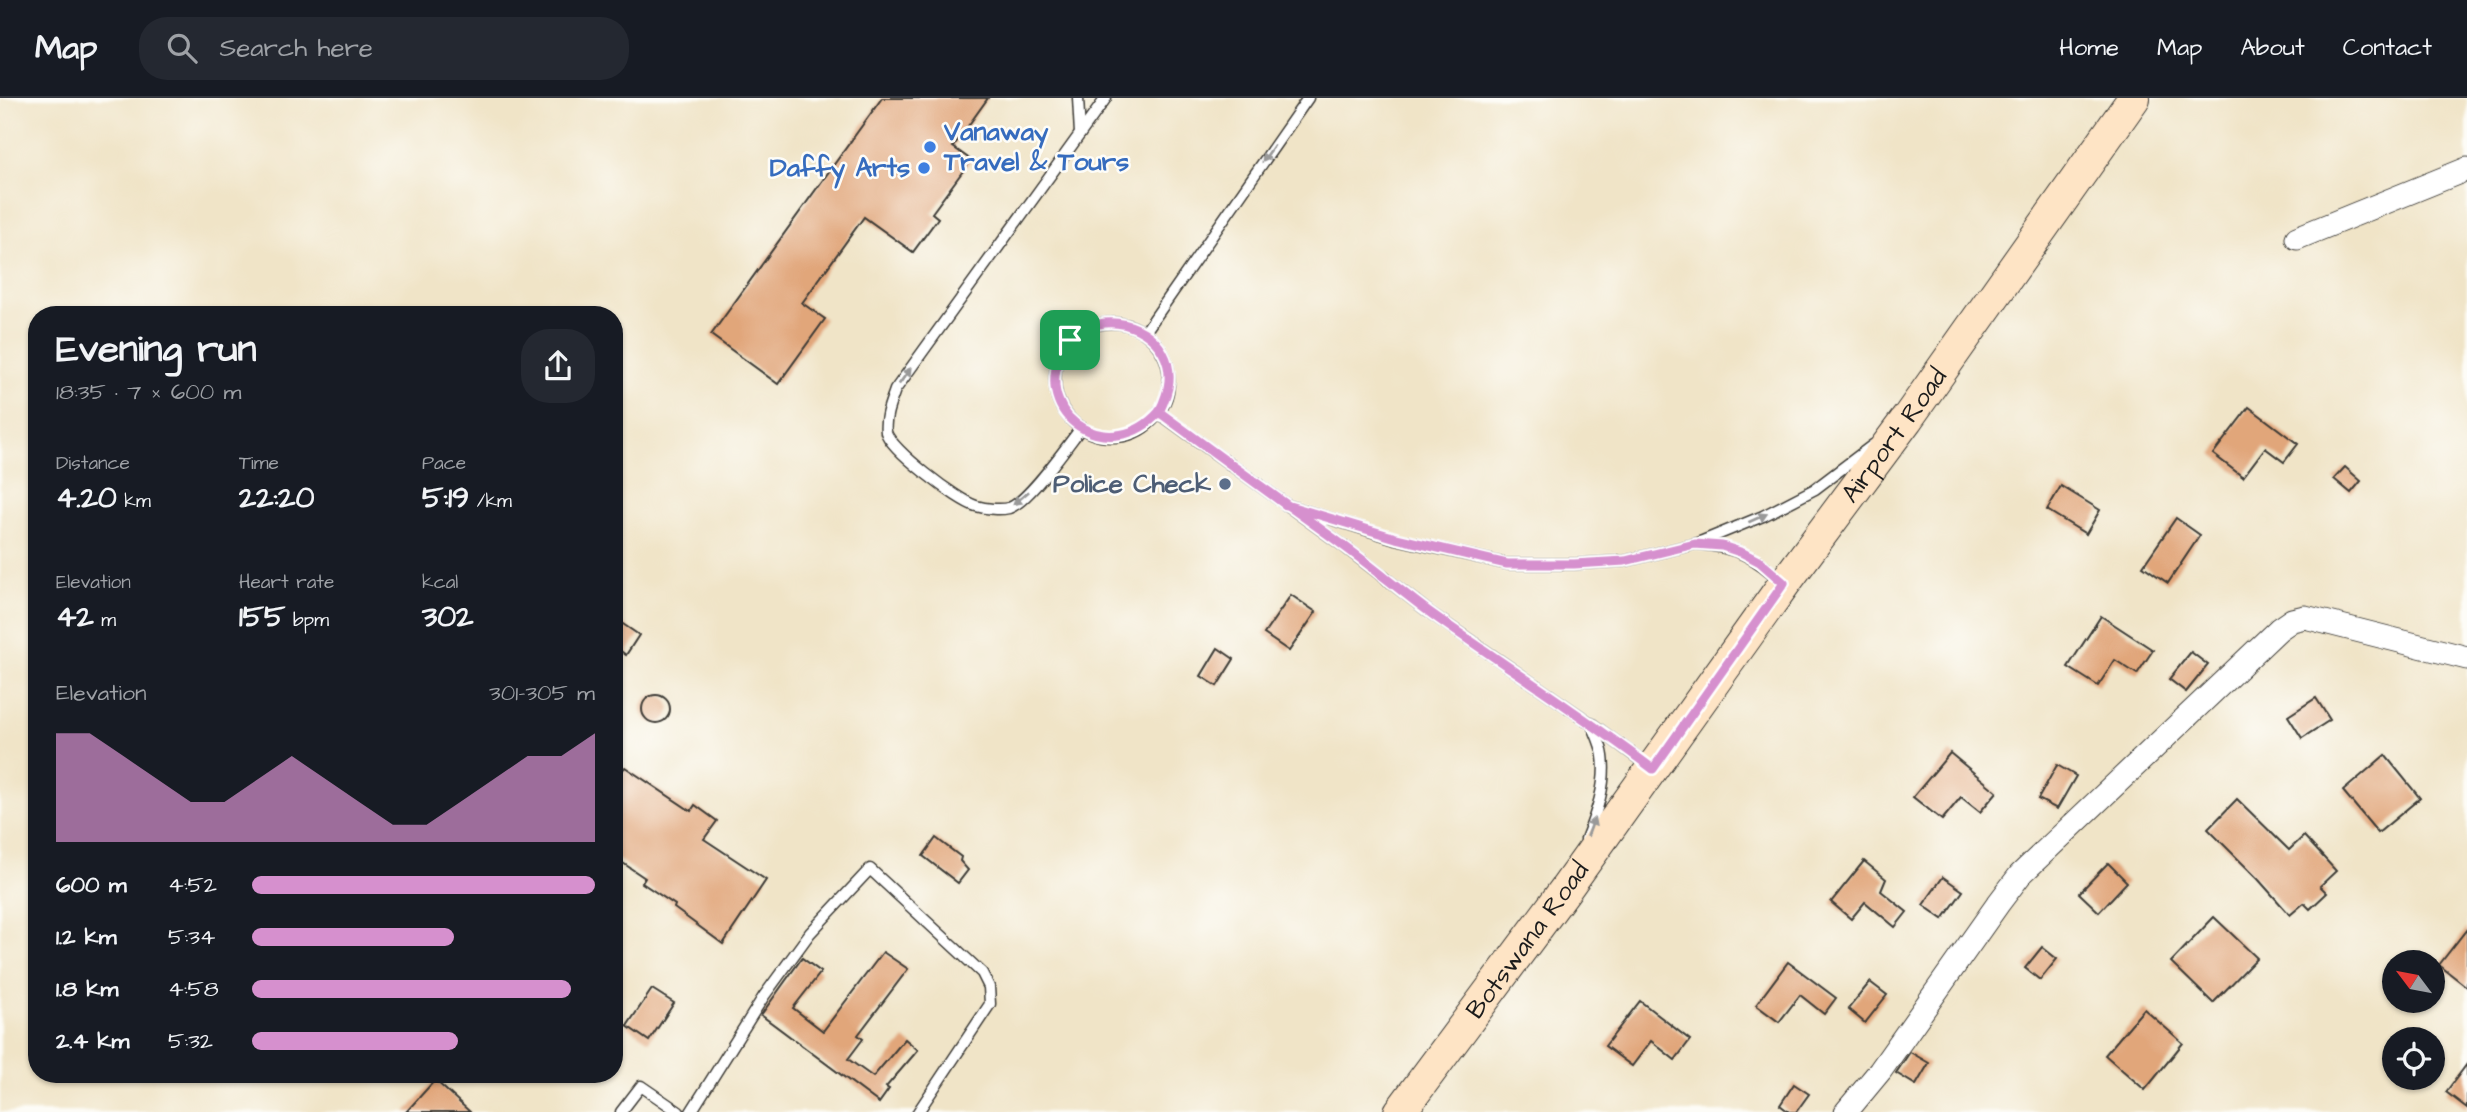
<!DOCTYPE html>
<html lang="en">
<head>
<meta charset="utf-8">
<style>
  body { margin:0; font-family:"Architects Daughter",sans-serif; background:#242831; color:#f1f3f6; height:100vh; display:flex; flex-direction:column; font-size:26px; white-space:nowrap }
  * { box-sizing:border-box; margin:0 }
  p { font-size:23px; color:#9ea1a6 }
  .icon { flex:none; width:38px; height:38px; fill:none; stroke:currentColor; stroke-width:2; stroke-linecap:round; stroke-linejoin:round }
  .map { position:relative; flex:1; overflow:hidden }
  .details { position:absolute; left:28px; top:208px; width:595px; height:777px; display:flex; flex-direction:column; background:#171b24; border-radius:28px; box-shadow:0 2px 5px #0004 }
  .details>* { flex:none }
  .needle { width:46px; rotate:302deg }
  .buttons { position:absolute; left:2382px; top:852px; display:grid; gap:14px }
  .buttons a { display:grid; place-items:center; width:63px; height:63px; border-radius:50%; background:#171b24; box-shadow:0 2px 5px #0004; font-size:35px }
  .pin { position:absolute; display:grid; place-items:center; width:60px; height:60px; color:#fff; margin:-30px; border-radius:14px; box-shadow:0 4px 10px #0006 }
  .round { display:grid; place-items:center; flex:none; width:74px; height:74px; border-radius:28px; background:#242831 }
  .overview { display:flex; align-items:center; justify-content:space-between; height:119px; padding:0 28px }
  h1 { font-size:38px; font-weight:700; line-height:52px }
  .stats { display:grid; grid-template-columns:repeat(3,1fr); gap:10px; height:119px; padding:7px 28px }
  .stats div { display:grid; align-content:center }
  .stats b { font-size:30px; font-weight:700 }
  .stats small { font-size:19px; font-weight:400 }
  .stats p { font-size:19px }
  .chart { height:196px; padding:14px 28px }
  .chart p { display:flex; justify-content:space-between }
  .chart svg { width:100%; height:126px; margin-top:7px; fill:#d690ce; opacity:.7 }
  ul { padding:0 28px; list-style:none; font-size:23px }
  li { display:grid; grid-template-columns:112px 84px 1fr; align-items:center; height:52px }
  li i { height:18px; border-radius:9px; background:#d690ce }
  header { display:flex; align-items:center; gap:42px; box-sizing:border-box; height:98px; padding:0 35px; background:#171b24; border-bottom:2px solid #363941 }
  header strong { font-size:33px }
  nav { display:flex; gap:38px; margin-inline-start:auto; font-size:24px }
  .search { width:490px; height:63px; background:#242831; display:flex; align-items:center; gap:18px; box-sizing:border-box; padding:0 24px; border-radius:28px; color:#9ea1a6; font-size:26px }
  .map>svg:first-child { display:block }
  .building { fill:#e1a67a }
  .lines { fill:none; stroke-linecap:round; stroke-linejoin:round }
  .lane-casing { stroke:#3c3a36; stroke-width:13 }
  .street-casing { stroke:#3c3a36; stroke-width:25 }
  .secondary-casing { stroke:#3c3a36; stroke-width:34 }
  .lane { stroke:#fff; stroke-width:10 }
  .street { stroke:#fff; stroke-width:23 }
  .secondary { stroke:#fee4c5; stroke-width:32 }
  .oneway { fill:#999 }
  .route-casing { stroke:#fff; stroke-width:14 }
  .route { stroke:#d690ce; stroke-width:9 }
  .shop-dot { fill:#3f7fe0; stroke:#fdfcf7; stroke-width:2.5 }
  .service-dot { fill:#5c6f8a; stroke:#fdfcf7; stroke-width:2.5 }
  .labels { text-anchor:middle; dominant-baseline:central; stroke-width:5; stroke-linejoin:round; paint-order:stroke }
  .shop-label { font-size:26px; font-weight:bold; fill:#366cbe; stroke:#fdfcf7; text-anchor:start }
  .street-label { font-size:26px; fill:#1c1c1c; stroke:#fdfcf7 }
  .service-label { font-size:26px; font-weight:bold; fill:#4e5e75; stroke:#fdfcf7; text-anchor:end }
</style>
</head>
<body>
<header>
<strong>Map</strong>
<div class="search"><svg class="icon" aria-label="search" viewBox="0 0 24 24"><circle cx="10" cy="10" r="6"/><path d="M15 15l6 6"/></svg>Search here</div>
<nav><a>Home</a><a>Map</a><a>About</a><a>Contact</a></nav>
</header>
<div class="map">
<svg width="2467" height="1014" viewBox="0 0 2467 1014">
  <rect width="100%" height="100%" fill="#fdfcf7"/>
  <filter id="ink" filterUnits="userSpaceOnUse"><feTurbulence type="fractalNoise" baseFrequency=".0143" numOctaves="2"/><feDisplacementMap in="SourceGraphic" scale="14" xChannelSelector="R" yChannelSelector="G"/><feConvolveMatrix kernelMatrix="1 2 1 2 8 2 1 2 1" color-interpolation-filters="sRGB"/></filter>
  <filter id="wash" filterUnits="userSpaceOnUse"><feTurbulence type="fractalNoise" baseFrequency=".00686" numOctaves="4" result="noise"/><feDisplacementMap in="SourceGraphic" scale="28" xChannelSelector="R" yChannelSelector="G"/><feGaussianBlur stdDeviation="1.57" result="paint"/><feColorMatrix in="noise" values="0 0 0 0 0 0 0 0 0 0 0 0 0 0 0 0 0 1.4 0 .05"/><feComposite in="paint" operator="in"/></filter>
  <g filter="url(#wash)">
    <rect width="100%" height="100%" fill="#f0e4c7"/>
    <g id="blocks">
      <g class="building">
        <path d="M882,0h106l-35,49 18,13 -39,53 6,5 -25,34 -49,-35 -62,86 23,16 -47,65 -67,-49z"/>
        <path d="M2249,309l49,37 -14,18 -19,-14 -22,29 -30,-23z"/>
        <path d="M2345,369l16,14 -10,12 -17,-14z"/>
        <path d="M2061,388l39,24 -14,24 -39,-24z"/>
        <path d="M2176,420l24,17 -32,48 -25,-17z"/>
        <path d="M1291,497l25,17 -27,39 -25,-17z"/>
        <path d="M2101,518l52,34 -16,24 -22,-14 -17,26 -30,-19z"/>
        <path d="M614,520l25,17 -13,20 -12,-9z"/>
        <path d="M1218,550l16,11 -17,27 -16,-10z"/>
        <path d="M2191,554l17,13 -22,27 -17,-13z"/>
        <circle cx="656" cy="611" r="14"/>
        <path d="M2316,600l14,22 -28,18 -14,-22z"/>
        <path d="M1950,655l47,39 -17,20 -19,-15 -19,23 -29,-23z"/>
        <path d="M2385,657l35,43 -42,35 -35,-42z"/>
        <path d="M2057,667l19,11 -19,33 -19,-10z"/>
        <path d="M625,669l66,44 4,-6 22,16 -13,18 62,41 -43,64 -49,-36 1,-3 -33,-22 3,-5 -31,-21v-75z"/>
        <path d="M2237,701l52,51 15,-14 32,35 -16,15 7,7 -17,16 -6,-6 -14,12 -32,-36 -50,-50z"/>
        <path d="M936,740l25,19 -1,4 8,9 -10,13 -35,-27z"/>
        <path d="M1864,763l22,18 -5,12 26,21 -12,15 -30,-25 -14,17 -20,-17z"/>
        <path d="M2108,765l19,19 -28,30 -20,-19z"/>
        <path d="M1943,779l20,14 -20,28 -20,-14z"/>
        <path d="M2214,819l43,41 -44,45 -42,-41z"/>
        <path d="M2467,831v58l-28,-22z"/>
        <path d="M2042,849l15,12 -17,21 -15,-12z"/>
        <path d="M883,854l25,17 -50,66 5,4 -15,20 25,18 32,-38 13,11 -32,37 3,2 -10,14 -118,-88 41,-57 19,14 -28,36 30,23z"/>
        <path d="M1788,864l48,36 -12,16 -24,-19 -21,27 -23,-17z"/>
        <path d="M1870,884l17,13 -22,28 -17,-14z"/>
        <path d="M652,891l22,14 -25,38 -22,-15z"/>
        <path d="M1640,903l50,39 -15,20 -24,-19 -19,25 -27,-20z"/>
        <path d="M2144,911l39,34 -38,47 -40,-35z"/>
        <path d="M1910,954l19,11 -13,22 -20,-12z"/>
        <path d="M2467,966v44l-21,-16z"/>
        <path d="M435,982l35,32h-64z"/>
        <path d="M1794,986l15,10 -13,18h-7l-9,-7z"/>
      </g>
    </g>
  </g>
  <g filter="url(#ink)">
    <use href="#blocks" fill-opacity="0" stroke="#3c3a36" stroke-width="2"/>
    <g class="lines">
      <defs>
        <g id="lane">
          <path d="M1078,0l2,36"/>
          <circle cx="1112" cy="282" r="57"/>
          <path d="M1145,234l163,-234"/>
          <path d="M1159,315l186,134 84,65 163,112 58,43"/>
          <path d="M1081,330c-14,18 -53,74 -72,80 -9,2 -23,1 -33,-2 -18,-5 -86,-57 -90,-74 -2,-15 5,-30 9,-42l211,-292"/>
          <path d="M1286,407l110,34 111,25h68l50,-3 70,-17 68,-28 52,-27 58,-44"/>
          <path d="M1698,446c38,3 56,12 84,38"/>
          <path d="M1586,741c10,-25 21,-55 17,-83 -1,-10 -7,-22 -11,-32"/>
          <path d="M621,1014l20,-26 38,26"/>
          <path d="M691,1014l73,-116 46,-63 60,-64 112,104 7,14 1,17 -72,108"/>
        </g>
        <g id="street">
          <path d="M2297,140l170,-69"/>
          <path d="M1846,1014l34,-41 118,-167 22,-29 259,-246 13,-9 13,-3 162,41"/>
        </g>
        <g id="secondary">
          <path id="s1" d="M1400,1014l165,-222 219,-306 123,-165 227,-321"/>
        </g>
      </defs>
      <use href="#lane" class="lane-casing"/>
      <use href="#street" class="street-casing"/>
      <use href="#secondary" class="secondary-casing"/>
      <use href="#lane" class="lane"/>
      <use href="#street" class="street"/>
      <use href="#secondary" class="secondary"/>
    </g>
    <defs><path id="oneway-solid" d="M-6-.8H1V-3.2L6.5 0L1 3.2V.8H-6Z" transform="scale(1.75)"/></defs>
    <g class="oneway">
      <use href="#oneway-solid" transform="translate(1268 56) rotate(125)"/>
      <use href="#oneway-solid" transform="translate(905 278) rotate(-54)"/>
      <use href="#oneway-solid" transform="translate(1021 400) rotate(140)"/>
      <use href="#oneway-solid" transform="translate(1758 420) rotate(-24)"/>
      <use href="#oneway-solid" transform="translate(1591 729) rotate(-70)"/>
    </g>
  </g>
  <g class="lines" filter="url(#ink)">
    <defs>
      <path id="route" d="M1070,242c-3,6 -9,12 -11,18 -23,64 54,106 100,54l127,93 110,33 111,26h67l51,-3 70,-17 27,2 21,7 17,9 24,21 -131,186c-72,-55 -148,-103 -221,-155 -30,-22 -58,-46 -88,-68 -62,-45 -124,-89 -185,-134 5,-10 9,-19 10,-31 3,-42 -43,-69 -80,-54 -7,3 -13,8 -19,13"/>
    </defs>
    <use href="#route" class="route-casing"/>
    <use href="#route" class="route"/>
  </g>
  <g class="shop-dot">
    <circle cx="930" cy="49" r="7"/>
    <circle cx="924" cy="70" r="7"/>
  </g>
  <circle class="service-dot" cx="1225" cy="386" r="7"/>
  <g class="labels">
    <g class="shop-label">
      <text x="944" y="34">Vanaway<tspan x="944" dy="30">Travel &amp; Tours</tspan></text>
      <text x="910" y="70" text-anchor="end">Daffy Arts</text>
    </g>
    <g class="street-label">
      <text stroke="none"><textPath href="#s1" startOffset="838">Airport Road</textPath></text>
      <text stroke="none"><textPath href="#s1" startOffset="214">Botswana Road</textPath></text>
    </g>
    <g class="service-label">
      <text x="1211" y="386">Police Check</text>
    </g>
  </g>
</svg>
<div class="buttons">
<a><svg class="needle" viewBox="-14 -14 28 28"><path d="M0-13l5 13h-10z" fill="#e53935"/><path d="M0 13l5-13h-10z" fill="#9ea1a6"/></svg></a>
<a><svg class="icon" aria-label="locate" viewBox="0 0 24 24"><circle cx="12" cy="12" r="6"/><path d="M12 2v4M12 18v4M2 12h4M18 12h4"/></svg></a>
</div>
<div class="pin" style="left:1070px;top:242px;background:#1e9e55"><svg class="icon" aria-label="arrive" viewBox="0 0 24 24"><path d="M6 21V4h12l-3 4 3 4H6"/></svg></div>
<section class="details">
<div class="overview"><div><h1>Evening run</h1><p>18:35 · 7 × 600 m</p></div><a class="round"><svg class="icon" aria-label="share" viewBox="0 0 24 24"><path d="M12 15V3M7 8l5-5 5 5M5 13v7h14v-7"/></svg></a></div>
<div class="stats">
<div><p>Distance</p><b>4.20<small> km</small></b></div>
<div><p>Time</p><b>22:20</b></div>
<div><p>Pace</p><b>5:19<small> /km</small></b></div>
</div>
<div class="stats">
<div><p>Elevation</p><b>42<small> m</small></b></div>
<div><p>Heart rate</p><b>155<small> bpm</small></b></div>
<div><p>kcal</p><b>302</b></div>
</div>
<div class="chart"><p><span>Elevation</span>301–305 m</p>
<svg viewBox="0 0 160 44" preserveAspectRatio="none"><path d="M0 44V6L10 6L20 14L30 22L40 30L50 30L60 22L70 14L80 22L90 30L100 38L110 38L120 30L130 22L140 14L150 14L160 6V44z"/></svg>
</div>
<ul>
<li><b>600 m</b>4:52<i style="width:100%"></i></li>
<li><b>1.2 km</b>5:34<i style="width:59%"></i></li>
<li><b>1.8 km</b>4:58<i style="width:93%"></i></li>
<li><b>2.4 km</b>5:32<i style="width:60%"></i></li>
</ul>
</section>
</div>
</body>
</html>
